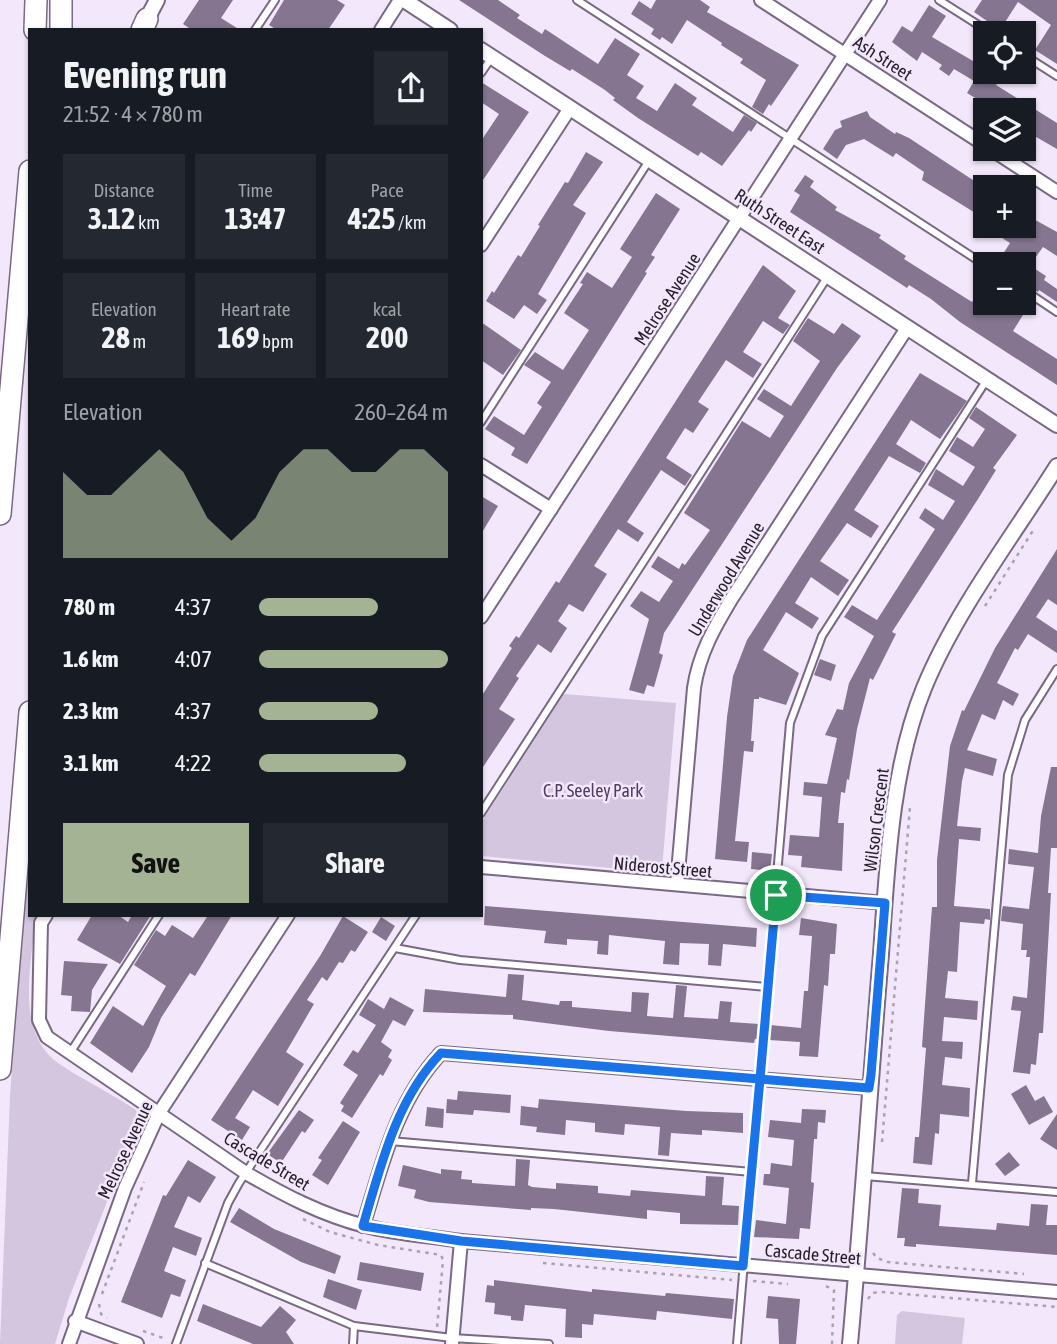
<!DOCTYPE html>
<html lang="en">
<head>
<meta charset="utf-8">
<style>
  body { margin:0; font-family:"Asap Condensed",sans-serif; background:#242831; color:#f1f3f6; height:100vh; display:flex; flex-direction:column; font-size:26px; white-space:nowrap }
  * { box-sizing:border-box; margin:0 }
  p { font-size:23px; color:#9ea1a6 }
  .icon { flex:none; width:38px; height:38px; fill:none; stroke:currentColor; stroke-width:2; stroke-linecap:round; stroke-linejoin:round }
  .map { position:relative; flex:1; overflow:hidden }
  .panel { position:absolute; left:28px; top:28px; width:455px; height:889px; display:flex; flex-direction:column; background:#171b24; border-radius:0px; box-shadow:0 2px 5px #0004 }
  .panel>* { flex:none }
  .tools { position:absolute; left:973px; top:21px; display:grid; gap:14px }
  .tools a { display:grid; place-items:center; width:63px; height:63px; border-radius:0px; background:#171b24; box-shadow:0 2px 5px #0004; font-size:35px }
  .pin { position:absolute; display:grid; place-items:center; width:60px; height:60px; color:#fff; margin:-30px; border:4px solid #fff; border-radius:50%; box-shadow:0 2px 7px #0007 }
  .round { display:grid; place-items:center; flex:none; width:74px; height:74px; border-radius:0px; background:#242831 }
  .summary { display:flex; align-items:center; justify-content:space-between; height:119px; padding:0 35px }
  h1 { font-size:38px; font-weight:700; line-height:52px }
  .stats { display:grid; grid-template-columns:repeat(3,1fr); gap:10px; height:119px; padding:7px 35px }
  .stats div { display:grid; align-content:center; border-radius:0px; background:#242831; text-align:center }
  .stats b { font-size:30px; font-weight:700 }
  .stats small { font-size:19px; font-weight:400 }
  .stats p { font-size:19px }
  .chart { height:196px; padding:14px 35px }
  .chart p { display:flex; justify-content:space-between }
  .chart svg { width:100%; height:126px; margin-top:7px; fill:#a3b393; opacity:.7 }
  .action { display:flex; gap:14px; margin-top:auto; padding:14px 35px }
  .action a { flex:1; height:80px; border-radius:0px; background:#a3b393; color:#111; font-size:28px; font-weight:700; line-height:80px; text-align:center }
  .action a+a { background:#242831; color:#f1f3f6 }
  ul { padding:0 35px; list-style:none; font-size:23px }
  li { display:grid; grid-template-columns:112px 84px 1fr; align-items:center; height:52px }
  li i { height:18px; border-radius:9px; background:#a3b393 }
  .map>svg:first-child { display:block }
  .green { fill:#d4c6de }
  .building { fill:#857590 }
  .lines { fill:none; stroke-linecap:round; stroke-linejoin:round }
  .service-casing { stroke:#796984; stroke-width:10 }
  .minor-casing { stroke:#796984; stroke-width:16 }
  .tertiary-casing { stroke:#796984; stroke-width:18 }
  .motorway-casing { stroke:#796984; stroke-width:24 }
  .path { stroke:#aaa1b1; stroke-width:2.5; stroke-dasharray:3.5 5; stroke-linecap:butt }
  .service { stroke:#fff; stroke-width:6 }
  .minor { stroke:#fff; stroke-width:12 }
  .tertiary { stroke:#fff; stroke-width:14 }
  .motorway { stroke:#fff; stroke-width:21 }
  .route-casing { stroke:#fff; stroke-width:14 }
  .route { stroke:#1a73e8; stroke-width:9 }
  .labels { text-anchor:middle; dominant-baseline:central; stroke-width:5; stroke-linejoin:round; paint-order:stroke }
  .street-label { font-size:18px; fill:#261f2a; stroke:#f3e8fb }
  .park-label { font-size:18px; fill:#543b65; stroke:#f3e8fb }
</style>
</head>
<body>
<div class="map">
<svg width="1057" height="1344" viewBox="0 0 1057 1344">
  <rect width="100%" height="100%" fill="#f3e8fb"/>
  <g class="green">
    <path d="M564,694l112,9 -14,166 -8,3 -173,-16v-33z"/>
    <path d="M30,821v94h6c-4,46 -22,116 22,148 25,17 53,30 78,47l3,11 -70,177 -14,46h-55l10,-248z"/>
    <path d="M902,1311l63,7 -3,26h-67l2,-29z"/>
  </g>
  <g class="building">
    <path d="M199,0h34l-12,18 19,12h-48l-9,-6z"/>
    <path d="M284,0h53l8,5 -17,25h-51l-8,-5z"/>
    <path d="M459,0h39l22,15 -3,3 25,16 3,-5 53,35 17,-26 25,16 -13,21 17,11 -8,12 21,13 18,-28 22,15 -5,7 41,27 11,-17 13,8 -6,9 -2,-2 -27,36 -21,-14 -3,4 -60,-38 -25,-18 2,-2 -10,-8 -33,-21 -2,2 -25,-15z"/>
    <path d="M656,0h44l10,7 -3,5 92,53 -28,41 -2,-2 -6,10 -11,-7 14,-27 -26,-17 3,-4 -22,-14 1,-2 -35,-23 -15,24 -10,-7 -2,3 -9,-6 3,-5 -23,-15 8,-13 12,8z"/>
    <path d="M982,0h75v64l-22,-14 16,-25 -33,-23 -18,28 -26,-18z"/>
    <path d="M929,5l17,11 -14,21 53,31v4h6l10,6 -5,7 61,38v26l-33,-19v-20h-29l-28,-17 7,-12 -20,-12 -5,7 -10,-7 3,-4 -20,-13 -5,9 -25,-19 10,-16 10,6z"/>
    <path d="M481,82l48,30 -48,71v-42l18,-27 -18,-12z"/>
    <path d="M867,111l3,6 25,17 1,-2 13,6 76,50v31l-63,-39 2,-8 -28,-19 -3,4 -29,-18 -18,6 -9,14 -14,-10 12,-19 7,-3 -2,-6z"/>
    <path d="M586,152l17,10 -30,43 13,8 -48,81 9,6 -10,14 -13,-9 -10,14 -28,-18 6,-10 2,2 24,-38 3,2 19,-31 -2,-1 27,-43 3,1z"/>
    <path d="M805,175l9,6 -4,6 27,20 -2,3 46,25 -2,3 27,18 -2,3 68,43 13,-20v21h39v-6l7,5 -18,29 44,28v26l-97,-63 -29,-23 -22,-14 -2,3 -117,-76 10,-17 -6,-4z"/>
    <path d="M656,193l24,16 -29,46 4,2 -10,15 2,1 -120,191 -16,-9 4,-7 -30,-19 9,-13 30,19 18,-28 -5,-4 14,-21 -27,-17 11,-13 28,18 26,-40 -25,-17 19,-29 -3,-1 7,-11 25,16 20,-31 -12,-8z"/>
    <path d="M1028,216l29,16v24l-14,-9 -12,17h-26l-6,-4 11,-17 -27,-17h41z"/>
    <path d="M763,265l33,26 -18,27 12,7 -7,9 -20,-13 -20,31 19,12 -9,14 -27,-18 -28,42 11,7 -16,24 -8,-5 -19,30 26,17 -7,11 -24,-16 -34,52 17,11 -6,9 -20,-13 -24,37 13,8 -24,38 -14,-8 -11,17 9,7 -16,25 -13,-9 -22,32 3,2 -20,31 16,10 -34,51v-73l31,-49 -3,-2 7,-10 3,2 37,-57 3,2z"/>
    <path d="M1032,267l14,9 -2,4 13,9v13l-18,-12 -1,2 -14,-8z"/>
    <path d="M808,318l26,16 8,-11 19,13 -24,32 -173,265 -5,20 4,2 -9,32 -7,-2 -3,9 -15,-4 20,-71 -19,-13 11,-15 18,11 14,-21 -22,-14 7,-11 21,13 3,-6 3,2 25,-35 -26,-17 58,-92 28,17 14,-22 -27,-17 7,-10 27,17 29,-45 -27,-20z"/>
    <path d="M481,322l40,28 -18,25 -22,-15z"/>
    <path d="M920,373l47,28 -27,38 -29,-19 -15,24 30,19 -6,10 -31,-17 -35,54 25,16 -8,12 -24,-15 -27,38 29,19 -11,16 -27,-19 -16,26 24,15 -7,11 -26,-17 -23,38 36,23 -13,32 -27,-8v2h-5l-3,42h3l-1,11 -9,-1 -9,90 14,1 -2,20 -32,-3 12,-142 6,-41 14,-36z"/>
    <path d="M976,407l41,28 -24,33 3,2 -18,29 -86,133 4,2 -23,46 -3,-2 -13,51 -8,51 -2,-1 -2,14 -4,-1 -3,31h6l-2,48 -41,-4 1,-11 -14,-1 2,-20 29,2 3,-40 -19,-2 1,-13 23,2 10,-46 -12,-3 12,-26 6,1 6,-27 25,-47 -30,-19 8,-12 25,15 58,-91 -16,-11 6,-10 18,12 12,-19 -27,-16 8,-16 27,17 12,-19 -26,-16 8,-14 16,10 12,-18 -16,-11z"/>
    <path d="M481,496l17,10 -17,28z"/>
    <path d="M1057,549v56l-9,-6 -12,18 21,14v22l-29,-19 -10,16 -3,-2 -18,35 22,11 -6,12 -10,-6 -8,20 -13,-6 -15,36 30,9 -4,17 -28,-8 -3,13 -5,45 24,2 -1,13 -21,-2 -5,67 36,3v11l-5,-1 -1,5 -24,-2 -3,50 -9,-1 -3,27 33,3 -1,19 -33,-3 -2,24 21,1 -1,17 -17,-2 -3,28 28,3 -1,29 -29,-3 -1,20 -4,-1 -3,32 -19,-2 2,-26h4l7,-89 -4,-1 8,-113 2,-27h5v-47l13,-114 12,-36 2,1 31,-63z"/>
    <path d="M820,659l16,6 -5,16 -17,-6z"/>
    <path d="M1051,767h6v81h-6l-3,45h3l-8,140h-4l-3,32 -5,-1 -1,10 -17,-2 8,-61 -10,-1 2,-14 14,2 3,-41h-4l1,-7h-6l2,-26 -22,-3 1,-11 1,-4 26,3 5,-42 -26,-3 1,-15 29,4 3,-37z"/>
    <path d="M752,852l20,2 -2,17 -19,-2z"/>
    <path d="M485,906l272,22 -1,19 -33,-3 -2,22 -13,-1 1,-21 -29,-1 -1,22 -16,-1 2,-23 -56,-6 -1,20 -11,-1 1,-13 -31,-2v6l-23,-2 2,-12 -62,-6z"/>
    <path d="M92,915h26l10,7 4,-7h19l-31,49 -43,-24z"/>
    <path d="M204,915h28l-37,61 -5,-3 -29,45 -12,29 -17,26 -42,-30 23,-37 30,20 23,-40 -32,-21 22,-35 9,6 7,-11 21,13 14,-21z"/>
    <path d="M343,916l25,16 -13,20 -4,-2 -8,13 -4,-1 -12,19 -5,-4 -15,23 7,4 -28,48 18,12 -26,42 -25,-16 -18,28 15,9 -8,13 -31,-20 109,-164z"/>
    <path d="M381,917l14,9 -9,15 -14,-9z"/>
    <path d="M801,918l36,6 -2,30h-5l-2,32 -4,-1 -6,72 -19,-1 1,-14 -31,-2 1,-15 31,3 3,-37h4l4,-55 -13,-1z"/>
    <path d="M64,961l44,3 -16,26 -2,22 -19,-1 1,-15 -11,-1z"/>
    <path d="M508,974l16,1 -2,25 37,5 1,-4h12v6l59,5 1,-20 17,1 -2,23 26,2 3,-33 11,1 -3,31 34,2 2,-18 12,1 -2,20 29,2 -2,15h-2l-1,4 -145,-12 -96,-12v-4l-90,-3 2,-23 81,8z"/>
    <path d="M390,997l24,13 -9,16 -12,-6 -12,22 11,8 -4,7 4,3 -9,16 -3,-2 -28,44 -11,-7 3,-5 -4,-3 18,-28 -15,-10 10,-15 5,3 18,-28 -17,-10 9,-16 16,10z"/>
    <path d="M1026,1085l9,16 9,-5 9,16 -24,13 -18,-31z"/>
    <path d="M458,1091l53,4 -1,18 -36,-3 -1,5 -27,-2 1,-14 10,1z"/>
    <path d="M539,1099l147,12 57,2v20l-41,-3v5l-31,-2 -2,23 -11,-1 2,-28 -35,-3 -1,11 -29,-3v-9l-29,-3 -1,15 -29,-3 1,-5 -17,-2 1,-19 17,2z"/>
    <path d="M427,1107l17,2 -1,19 -18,-2z"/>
    <path d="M802,1109l24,1 -1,13 -7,-1 -1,17h-3l-3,43 3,1 -4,46 -10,-1 -1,11 -45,-2 2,-17 30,4 3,-36 -26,-3 1,-11h6l1,-11 21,3 2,-26 -26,-3 2,-17 31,3z"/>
    <path d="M299,1110l15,10 -9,13 -3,-2 -21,32 -14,-9z"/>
    <path d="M1057,1114v36l-17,-11z"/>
    <path d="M343,1121l17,11 -32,53 -16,-10 10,-15 -4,-2z"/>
    <path d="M1009,1152l11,13 -15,11 -10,-12z"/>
    <path d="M516,1159l14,1 -2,25 4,2 24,2v-6l42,3v7l32,3 1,-6 74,6 1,-20 18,1 -2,28 17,1 -1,19 -58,-1v-11l-33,-3v9l-93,-10 -23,-1v2l-102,-8 -15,-4 2,-8 -18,-4 5,-21 38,9v-5l21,2 -1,8 11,1v3l43,3z"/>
    <path d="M188,1160l28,17 -16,26 -12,-7 -14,31 28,11 -6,18 -23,-9 -9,24 22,9 -6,17 -9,-3 -9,24 -41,-16 42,-107 3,1z"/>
    <path d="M902,1188l17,1 -1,14 23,2 -2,21 57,4 1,-7 32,3 2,-22 17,1 -2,20h11v30l-141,-11v3l-12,-1 1,-8h-8z"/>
    <path d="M239,1208l35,21 67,27 -6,18 -34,-12 -71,-40z"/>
    <path d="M360,1262l64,11 -3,18 -64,-11z"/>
    <path d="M328,1279l34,11 -6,20 -33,-13z"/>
    <path d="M494,1280l98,12v-3l73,7 1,-3 68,6 -2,20 -75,-8 -1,9 -62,-6 -1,11 -11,-1v14l-17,-1 1,-28 -41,-4 -2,16 -12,-1v-4l-17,-2 1,-11 -10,-1 2,-17 7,1z"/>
    <path d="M768,1296l32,3 -4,45h-17l-1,-25 -12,-1z"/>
    <path d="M203,1304l58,23 19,-21 16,14 -10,12 8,12h-41l-56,-23z"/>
  </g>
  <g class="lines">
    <defs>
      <g id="service">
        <path d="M577,0l408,265"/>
        <path d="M939,0l52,33"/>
        <path d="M255,30l20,-30"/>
        <path d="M1024,55l33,21"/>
        <path d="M481,73l11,-16"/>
        <path d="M1024,290l33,22"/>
        <path d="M481,422l169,-263"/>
        <path d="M481,813l347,-537"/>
        <path d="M395,948l65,12 306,27"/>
        <path d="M70,1053l89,-138"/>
        <path d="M390,1141l362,31"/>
        <path d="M865,1176l192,16"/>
        <path d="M972,1183l36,-408 17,-55 32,-51"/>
        <path d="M205,1263l149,63 98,12 97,6"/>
        <path d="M176,1344l52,-141 11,-20 177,-268"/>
        <path d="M353,1344l1,-18"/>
        <path d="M737,1344l53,-621 32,-87 164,-255"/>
      </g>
      <g id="minor">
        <path d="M761,0l224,145"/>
        <path d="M381,30l19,-30"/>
        <path d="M991,149l66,43"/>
        <path d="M481,245l89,-137"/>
        <path d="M481,465l70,44"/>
        <path d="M481,617l399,-617"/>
        <path d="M481,867l404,36"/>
        <path d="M677,884l17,-196c5,-34 20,-60 38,-90l175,-270"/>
        <path d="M46,915l-5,8 -2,97 8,17 199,136c38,22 76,42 119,53 31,8 64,10 96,15l596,51"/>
        <path d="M363,1226c19,-61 33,-125 78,-173l428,35"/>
        <path d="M75,1321l62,23"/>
        <path d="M69,1344l56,-156 34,-75 129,-198"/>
        <path d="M452,1344l9,-103"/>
      </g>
      <g id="tertiary">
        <path d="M404,0l46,30"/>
        <path d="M147,19l10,-19"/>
        <path d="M481,50l576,375"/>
        <path d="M850,1344c12,-130 20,-260 31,-390 6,-86 10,-185 43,-266 31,-76 89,-152 133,-222"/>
      </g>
      <g id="motorway">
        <path d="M61,0v30"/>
        <path d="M35,30l1,-30"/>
        <path d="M142,30l5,-11"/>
        <path d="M0,514l30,-343"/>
        <path d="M0,1069l30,-357"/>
      </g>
    </defs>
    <use href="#service" class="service-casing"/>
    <use href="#minor" class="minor-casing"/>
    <use href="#tertiary" class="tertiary-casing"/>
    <use href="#motorway" class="motorway-casing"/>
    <g class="path">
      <path d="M985,606l49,-77"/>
      <path d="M882,1142l28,-335"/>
      <path d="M303,1219l27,13 48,13 63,10 2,5 -6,68"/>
      <path d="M873,1253l4,5 11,4 136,12"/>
      <path d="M835,1256l10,1"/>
      <path d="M543,1263l189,17"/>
      <path d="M753,1281l35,3"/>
      <path d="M826,1286l8,4 -2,54"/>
      <path d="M102,1294l42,-112"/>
      <path d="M868,1299l4,-6 9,-1 176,15"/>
      <path d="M99,1304l2,10 6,4"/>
      <path d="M143,1331l23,8"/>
    </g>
    <use href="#service" class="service"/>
    <use href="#minor" class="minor"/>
    <use href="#tertiary" class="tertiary"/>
    <use href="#motorway" class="motorway"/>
  </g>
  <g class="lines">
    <defs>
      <path id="route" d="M776,895l-16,184 -319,-26c-45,47 -60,112 -78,173l98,15 282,25 17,-187 109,9 2,-13 14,-172 -109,-8"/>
    </defs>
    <use href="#route" class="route-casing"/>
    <use href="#route" class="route"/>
  </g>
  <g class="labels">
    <g class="street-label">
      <text transform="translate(883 58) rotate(33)">Ash Street</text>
      <text transform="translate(780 221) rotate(33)">Ruth Street East</text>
      <text transform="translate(667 299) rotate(-57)">Melrose Avenue</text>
      <text transform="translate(726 579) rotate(-59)">Underwood Avenue</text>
      <text transform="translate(876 820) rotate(-83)">Wilson Crescent</text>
      <text transform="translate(663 867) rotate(5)">Niderost Street</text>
      <text transform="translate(125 1150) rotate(-65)">Melrose Avenue</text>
      <text transform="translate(267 1161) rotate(31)">Cascade Street</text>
      <text transform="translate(813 1254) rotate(5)">Cascade Street</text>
    </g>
    <g class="park-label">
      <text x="593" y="790">C.P. Seeley Park</text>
    </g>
  </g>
</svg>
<div class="tools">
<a><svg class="icon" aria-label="locate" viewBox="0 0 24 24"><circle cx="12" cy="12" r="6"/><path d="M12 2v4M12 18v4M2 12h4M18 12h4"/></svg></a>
<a><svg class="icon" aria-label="layers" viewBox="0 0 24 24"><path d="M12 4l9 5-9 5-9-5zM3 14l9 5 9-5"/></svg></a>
<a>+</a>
<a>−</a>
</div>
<div class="pin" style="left:776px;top:895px;background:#1e9e55"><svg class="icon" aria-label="arrive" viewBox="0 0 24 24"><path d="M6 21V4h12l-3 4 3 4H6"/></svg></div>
<section class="panel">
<div class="summary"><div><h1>Evening run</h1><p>21:52 · 4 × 780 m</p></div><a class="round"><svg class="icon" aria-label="share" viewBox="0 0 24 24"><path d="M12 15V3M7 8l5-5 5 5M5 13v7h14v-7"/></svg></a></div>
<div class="stats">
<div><p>Distance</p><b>3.12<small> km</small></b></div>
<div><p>Time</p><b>13:47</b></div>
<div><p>Pace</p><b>4:25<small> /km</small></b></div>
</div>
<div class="stats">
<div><p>Elevation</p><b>28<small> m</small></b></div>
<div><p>Heart rate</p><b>169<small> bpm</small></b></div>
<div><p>kcal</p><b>200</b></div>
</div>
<div class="chart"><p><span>Elevation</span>260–264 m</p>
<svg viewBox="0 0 160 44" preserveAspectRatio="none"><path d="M0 44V14L10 22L20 22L30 14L40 6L50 14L60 30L70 38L80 30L90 14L100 6L110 6L120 14L130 14L140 6L150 6L160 14V44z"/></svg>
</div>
<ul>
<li><b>780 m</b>4:37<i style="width:63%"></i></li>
<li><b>1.6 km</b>4:07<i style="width:100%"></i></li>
<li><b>2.3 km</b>4:37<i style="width:63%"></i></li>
<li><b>3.1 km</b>4:22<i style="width:78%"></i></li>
</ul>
<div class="action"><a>Save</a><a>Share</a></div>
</section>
</div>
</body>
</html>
